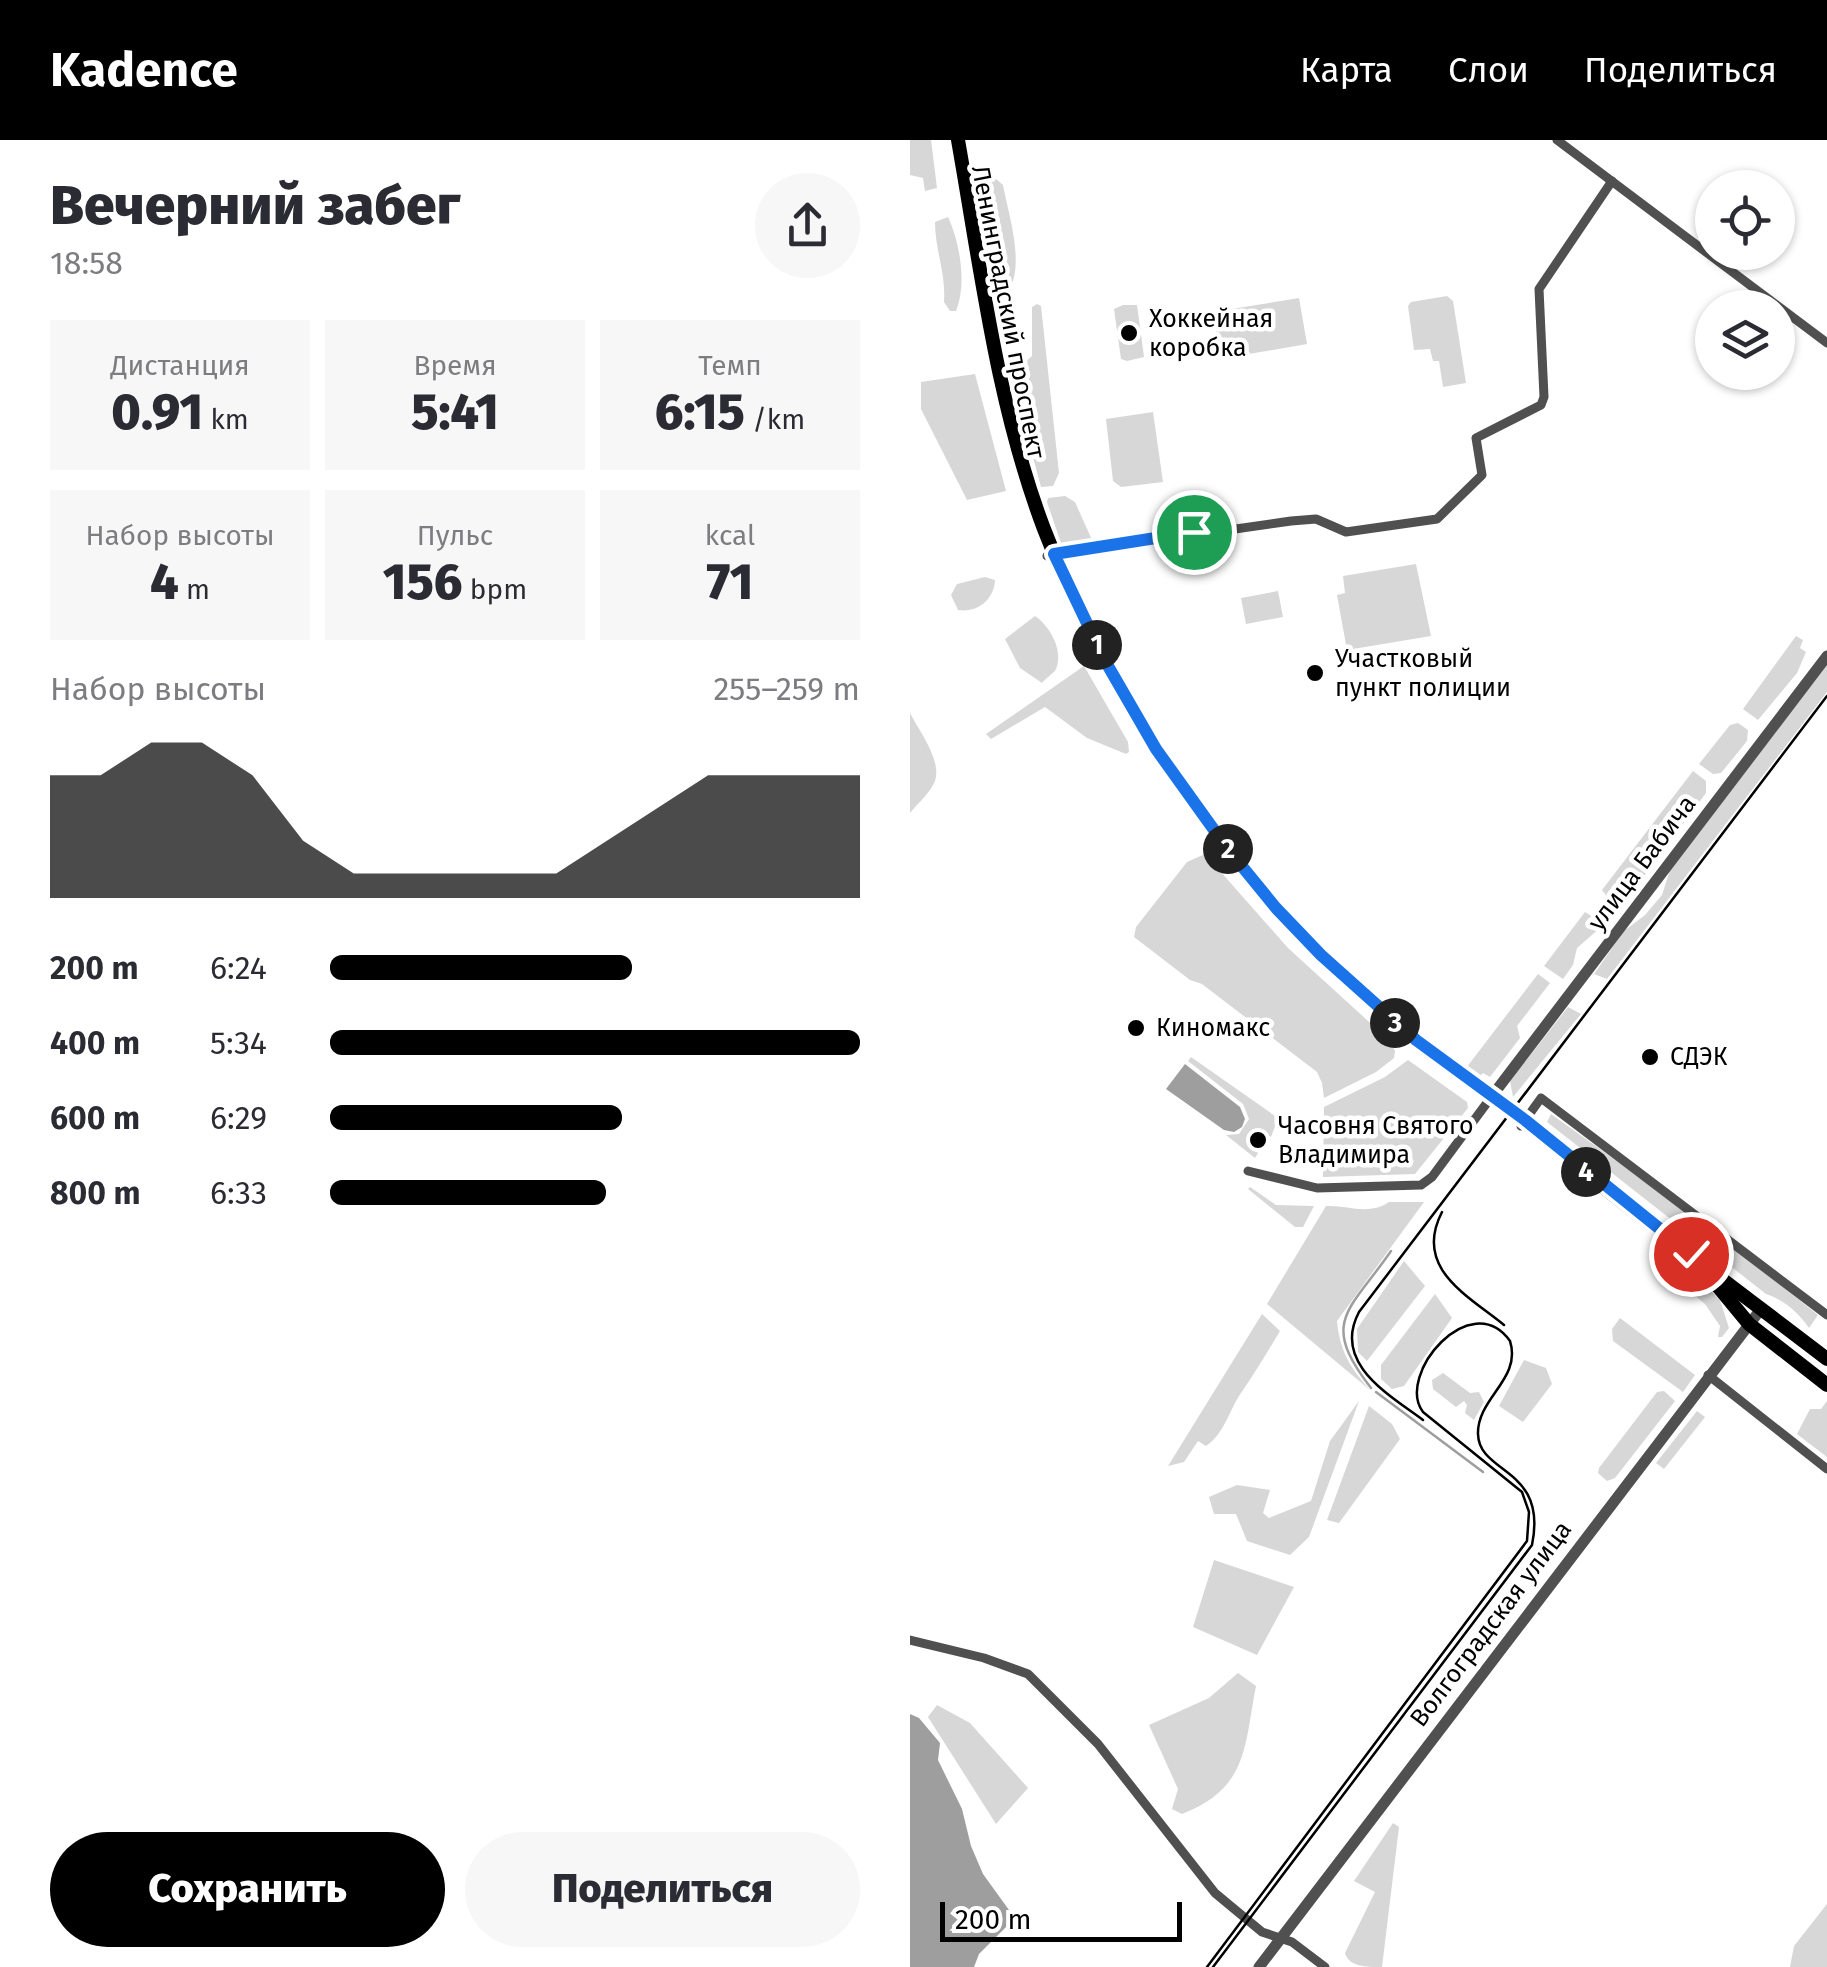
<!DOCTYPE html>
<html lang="ru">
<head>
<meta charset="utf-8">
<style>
  body { margin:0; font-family:"Fira Sans",sans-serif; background:#f7f7f7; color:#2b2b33; height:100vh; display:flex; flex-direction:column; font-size:38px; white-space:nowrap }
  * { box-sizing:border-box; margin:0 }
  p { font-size:32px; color:#7c7c81 }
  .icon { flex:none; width:55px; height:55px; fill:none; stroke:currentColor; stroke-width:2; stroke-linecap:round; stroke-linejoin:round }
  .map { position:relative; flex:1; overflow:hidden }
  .side { display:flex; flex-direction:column; background:#fff; width:910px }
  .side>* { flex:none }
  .tools { position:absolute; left:785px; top:30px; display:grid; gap:20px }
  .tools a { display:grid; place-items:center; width:100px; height:100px; border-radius:50%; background:#fff; box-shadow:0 2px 8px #0004; font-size:50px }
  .scale { position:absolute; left:30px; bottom:25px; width:242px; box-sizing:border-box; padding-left:10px; border:5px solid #000; border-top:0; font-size:28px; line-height:35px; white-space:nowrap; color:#000; -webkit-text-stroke:8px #fff; paint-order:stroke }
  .pin { position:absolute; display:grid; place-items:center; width:85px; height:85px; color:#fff; margin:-42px; border:5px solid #fff; border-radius:50%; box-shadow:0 2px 10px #0007 }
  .km { position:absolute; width:50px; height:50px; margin:-25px; border-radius:50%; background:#222; color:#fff; font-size:28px; line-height:50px; text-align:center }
  .round { display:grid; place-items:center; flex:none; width:105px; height:105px; border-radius:52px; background:#f7f7f7 }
  .head { display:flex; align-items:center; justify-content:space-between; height:170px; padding:0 50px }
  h1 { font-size:55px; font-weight:800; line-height:75px }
  .stats { display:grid; grid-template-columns:repeat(3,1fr); gap:15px; height:170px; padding:10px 50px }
  .stats div { display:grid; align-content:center; border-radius:0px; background:#f7f7f7; text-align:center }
  .stats b { font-size:50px; font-weight:800 }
  .stats small { font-size:28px; font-weight:400 }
  .stats p { font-size:28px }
  .chart { height:280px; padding:20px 50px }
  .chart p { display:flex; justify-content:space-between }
  .chart svg { width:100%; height:180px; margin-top:10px; fill:#000; opacity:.7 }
  .cta { display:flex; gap:20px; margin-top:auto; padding:20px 50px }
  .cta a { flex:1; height:115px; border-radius:60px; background:#000; color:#fff; font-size:40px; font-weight:800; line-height:115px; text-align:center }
  .cta a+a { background:#f7f7f7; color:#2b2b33 }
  ul { padding:0 50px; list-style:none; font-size:32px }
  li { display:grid; grid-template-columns:160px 120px 1fr; align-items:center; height:75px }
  li i { height:25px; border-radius:12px; background:#000 }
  header { display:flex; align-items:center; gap:60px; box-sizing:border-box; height:140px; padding:0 50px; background:#000; color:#fff }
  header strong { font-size:48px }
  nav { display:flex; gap:55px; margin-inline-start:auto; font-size:35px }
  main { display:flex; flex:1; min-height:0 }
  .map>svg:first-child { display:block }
  .green { fill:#d7d7d7 }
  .water { fill:#9e9e9e }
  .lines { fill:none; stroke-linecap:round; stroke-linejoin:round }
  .stream { stroke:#9e9e9e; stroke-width:2.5 }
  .minor { stroke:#505050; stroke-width:9 }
  .tertiary { stroke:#505050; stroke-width:11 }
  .primary { stroke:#000; stroke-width:14 }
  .tram { stroke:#000; stroke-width:2.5 }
  .route-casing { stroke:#fff; stroke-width:20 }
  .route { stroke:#1a73e8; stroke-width:12 }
  .poi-dot { fill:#000; stroke:#fff; stroke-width:4 }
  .labels { text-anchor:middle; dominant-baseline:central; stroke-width:9; stroke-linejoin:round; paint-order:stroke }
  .street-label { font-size:25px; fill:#000; stroke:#fff }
  .poi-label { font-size:25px; fill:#000; stroke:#fff; text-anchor:start }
</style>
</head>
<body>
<header>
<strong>Kadence</strong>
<nav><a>Карта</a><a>Слои</a><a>Поделиться</a></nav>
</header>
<main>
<section class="side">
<div class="head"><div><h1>Вечерний забег</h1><p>18:58</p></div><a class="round"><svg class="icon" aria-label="share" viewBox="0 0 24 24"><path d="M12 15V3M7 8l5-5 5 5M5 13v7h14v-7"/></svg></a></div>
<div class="stats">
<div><p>Дистанция</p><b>0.91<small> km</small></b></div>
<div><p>Время</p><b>5:41</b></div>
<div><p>Темп</p><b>6:15<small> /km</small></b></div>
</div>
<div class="stats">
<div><p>Набор высоты</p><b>4<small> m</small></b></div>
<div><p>Пульс</p><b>156<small> bpm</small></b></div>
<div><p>kcal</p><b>71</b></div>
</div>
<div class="chart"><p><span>Набор высоты</span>255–259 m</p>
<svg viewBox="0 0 160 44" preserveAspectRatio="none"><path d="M0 44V14L10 14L20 6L30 6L40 14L50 30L60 38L70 38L80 38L90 38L100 38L110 30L120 22L130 14L140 14L150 14L160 14V44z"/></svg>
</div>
<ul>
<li><b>200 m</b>6:24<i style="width:57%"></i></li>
<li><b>400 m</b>5:34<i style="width:100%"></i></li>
<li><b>600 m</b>6:29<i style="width:55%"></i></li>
<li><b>800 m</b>6:33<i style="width:52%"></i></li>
</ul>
<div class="cta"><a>Сохранить</a><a>Поделиться</a></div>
</section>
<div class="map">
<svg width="917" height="1827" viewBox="0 0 917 1827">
  <rect width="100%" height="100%" fill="#fff"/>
  <g class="green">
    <path d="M0,0h21l6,48 -12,3 -2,-13 -13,-3z"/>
    <path d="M78,38h7l8,7c6,33 28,95 -5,117l-5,-6 -16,-92 2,-15z"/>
    <path d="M38,77c12,26 19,67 8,94h-6l-6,-9c2,-29 -9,-52 -9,-80z"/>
    <path d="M537,156l6,5 13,82 -23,4 -4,-26h-6l-3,-12 -16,1 -6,-44 3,-4z"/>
    <path d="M389,158l8,46 -87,15 -7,-47z"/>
    <path d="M127,164l4,2 18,167 -6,13 -12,1 -30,-112 21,-19v-49z"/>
    <path d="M213,165h14l7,52 -17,4 -6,-2 -7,-50z"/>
    <path d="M65,234l31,117 -39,9 -46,-91v-27z"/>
    <path d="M243,272l10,70 -42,5 -8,-6 -7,-62z"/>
    <path d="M155,356l10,6 17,38c-6,9 -22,12 -30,6l-15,-44 1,-4z"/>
    <path d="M506,424l15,72 -84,14 -10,-55 8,-2 -2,-17z"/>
    <path d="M75,437l10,3c-1,20 -18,33 -37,30l-7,-15 6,-11z"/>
    <path d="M368,451l5,26 -37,7 -5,-26z"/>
    <path d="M125,476c15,10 30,36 20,55 -1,1 -12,10 -13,12l-22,-15 -15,-29z"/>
    <path d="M886,496l7,4 -3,8 6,4 -9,21 -39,47 -15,-11z"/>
    <path d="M917,524v28l-220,287 -13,-5 30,-43 21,-16 17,-20 8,-25z"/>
    <path d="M174,526l44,76 1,10 -3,2 -39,-16 -42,-31 -54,32 -5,-5z"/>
    <path d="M0,573c9,18 32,47 25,68 -4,11 -17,22 -25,32z"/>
    <path d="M828,583l10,7 -1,11 -26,32 -8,1 -14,-10 31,-39z"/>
    <path d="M783,631l13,10v12l-91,122 -6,1 -12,-9 9,-12 -4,-5z"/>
    <path d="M295,714l83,94 102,93 5,10 -1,7 -18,14 -52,26 -2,-15 -5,-11 -115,-88 -12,-4 -56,-43 2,-10 51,-65z"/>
    <path d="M675,772l15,9 1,6 -24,21 -4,17 -10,14 -19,-13z"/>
    <path d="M628,834l12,9 -33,43 3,12 -30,39 -7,-4 -7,8 -13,-9z"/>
    <path d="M658,867l13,7 -68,83 -3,-16z"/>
    <path d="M281,917l87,61 -7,19 -14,-9 -11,14 12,11 -3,5 -29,-23 13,-1 10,-15 -6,-15 -55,-43z"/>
    <path d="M498,920l59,42 1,6 -53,66 -92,3 1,-70 61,-30z"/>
    <path d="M641,974l145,104 122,97 -9,13c-10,-15 -25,-28 -43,-34l-219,-172z"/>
    <path d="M340,1047l26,18 38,1 -11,21h-8l-47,-38z"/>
    <path d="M479,1062h35l-87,119c3,31 13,46 33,69l-103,-86 59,-98c23,-1 42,10 63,-4z"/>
    <path d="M494,1121l21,25 -58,75 -9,-9 -1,-23z"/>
    <path d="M775,1130l5,1 30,29 9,28 -7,9h-4l2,-11 -15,-22 -29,-24z"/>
    <path d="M525,1154l17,24 -48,68 -12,3 -11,-10v-14z"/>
    <path d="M352,1174l18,17c-12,20 -25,42 -39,62 -12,17 -16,40 -35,53l-8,-5 -14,21 -16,4z"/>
    <path d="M710,1178l75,57 -12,17 -70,-51 -1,-12z"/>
    <path d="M614,1220l22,8 6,16 -29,38 -24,-16z"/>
    <path d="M533,1233l27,20 9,-1 5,10 -10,18 -9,-7 2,-8 -3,-4 -8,6 -23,-18 -1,-9z"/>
    <path d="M754,1251l11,10 -60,77 -8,3 -9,-8 1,-5 58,-76z"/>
    <path d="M449,1261l-50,136 -19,18 -43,-14 -11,-27h-22l-5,-17 28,-12 33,5 -7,23 6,5 42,-17 19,-60z"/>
    <path d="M917,1261v56l-30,-23 13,-25h11z"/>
    <path d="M459,1266l23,18 8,15 -61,84 -12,-3z"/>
    <path d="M787,1271l8,6 -41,52 -8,-6z"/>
    <path d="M304,1420l80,27 -37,68 -64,-28z"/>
    <path d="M328,1533l18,13c-12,62 -8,102 -74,128l-10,-5 6,-20 -29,-64 60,-27z"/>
    <path d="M27,1565l33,18 58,65 -32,36 -68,-107z"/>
    <path d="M483,1683l6,4 -17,140c-16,0 -33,0 -37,-14l30,-61 -21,-11z"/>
    <path d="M917,1764v63h-37l4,-21z"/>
  </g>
  <g class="water">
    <path d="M275,924l55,43 5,12 -3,8 -8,5 -10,-2 -58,-41z"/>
    <path d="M0,1574l9,4 21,25 -2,17 24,49 9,37 12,28 26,36v14l-30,30 -5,13h-64z"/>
  </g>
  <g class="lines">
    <g class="stream">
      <path d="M461,1248c-52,-67 -22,-76 20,-137"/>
      <path d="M466,1252l107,80"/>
    </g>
    <g class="minor">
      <path d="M647,0l270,203"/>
      <path d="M137,416l244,-35 25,-2 30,13 91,-13 45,-44 -6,-37 65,-33 3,-8 -5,-108 73,-108"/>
      <path d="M611,986l20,-28 286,217"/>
      <path d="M338,1031l69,17 104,-3 11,-8 60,-81"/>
      <path d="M798,1235l119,94"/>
      <path d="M0,1500l74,18 44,16 70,70 117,149 47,39 30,10 33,25"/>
    </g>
    <g class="tertiary">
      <path d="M582,956l335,-440"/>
      <path d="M349,1827l502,-658"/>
    </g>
    <g class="primary">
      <path d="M48,0c23,130 39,265 86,389 76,198 207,373 369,508 36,30 76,54 113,84 12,9 23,21 35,31 86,72 177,139 266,207"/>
      <path d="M801,1138l38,46 78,61"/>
    </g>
    <g class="tram">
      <path d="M532,1072c-29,56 25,83 62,113"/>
      <path d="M513,1280c-35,-26 -91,-57 -64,-108l468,-616"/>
      <path d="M297,1827l320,-426 2,-29 -7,-20 -99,-80c-28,-37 48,-126 87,-71 12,38 -33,57 -32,93 1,41 70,33 54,111l-319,422"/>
    </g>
  </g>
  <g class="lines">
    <defs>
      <path id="route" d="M284,392l-140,22 50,105 52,90 71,99 49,60 45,47 95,85 109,80 166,134"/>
    </defs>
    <use href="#route" class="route-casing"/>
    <use href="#route" class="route"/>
  </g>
  <g class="poi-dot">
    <circle cx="219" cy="193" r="10"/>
    <circle cx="405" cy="533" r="10"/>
    <circle cx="226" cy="888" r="10"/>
    <circle cx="740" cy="917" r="10"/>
    <circle cx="348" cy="1000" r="10"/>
  </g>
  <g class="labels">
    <g class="street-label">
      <text transform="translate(98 172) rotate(79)">Ленинградский проспект</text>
      <text transform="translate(732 723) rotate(-53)">улица Бабича</text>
      <text transform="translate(581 1484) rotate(-53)">Волгоградская улица</text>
    </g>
    <g class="poi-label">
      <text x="239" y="179">Хоккейная<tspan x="239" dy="29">коробка</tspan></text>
      <text x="425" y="519">Участковый<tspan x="425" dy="29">пункт полиции</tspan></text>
      <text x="246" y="888">Киномакс</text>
      <text x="760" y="917">СДЭК</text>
      <text x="368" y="986">Часовня Святого<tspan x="368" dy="29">Владимира</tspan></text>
    </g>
  </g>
</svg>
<div class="tools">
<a><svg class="icon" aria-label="locate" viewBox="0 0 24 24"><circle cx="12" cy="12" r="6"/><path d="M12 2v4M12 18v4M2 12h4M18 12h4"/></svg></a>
<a><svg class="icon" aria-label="layers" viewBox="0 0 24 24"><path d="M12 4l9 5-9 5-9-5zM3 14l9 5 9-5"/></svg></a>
</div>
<div class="scale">200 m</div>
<div class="pin" style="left:284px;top:392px;background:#1e9e55"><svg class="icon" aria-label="arrive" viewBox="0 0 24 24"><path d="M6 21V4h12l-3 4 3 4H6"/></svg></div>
<div class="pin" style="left:781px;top:1114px;background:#d93025"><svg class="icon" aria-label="check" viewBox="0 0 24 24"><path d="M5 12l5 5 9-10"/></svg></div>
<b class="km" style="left:187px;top:505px">1</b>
<b class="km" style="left:318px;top:709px">2</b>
<b class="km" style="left:485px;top:883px">3</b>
<b class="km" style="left:676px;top:1032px">4</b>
</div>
</main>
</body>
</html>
